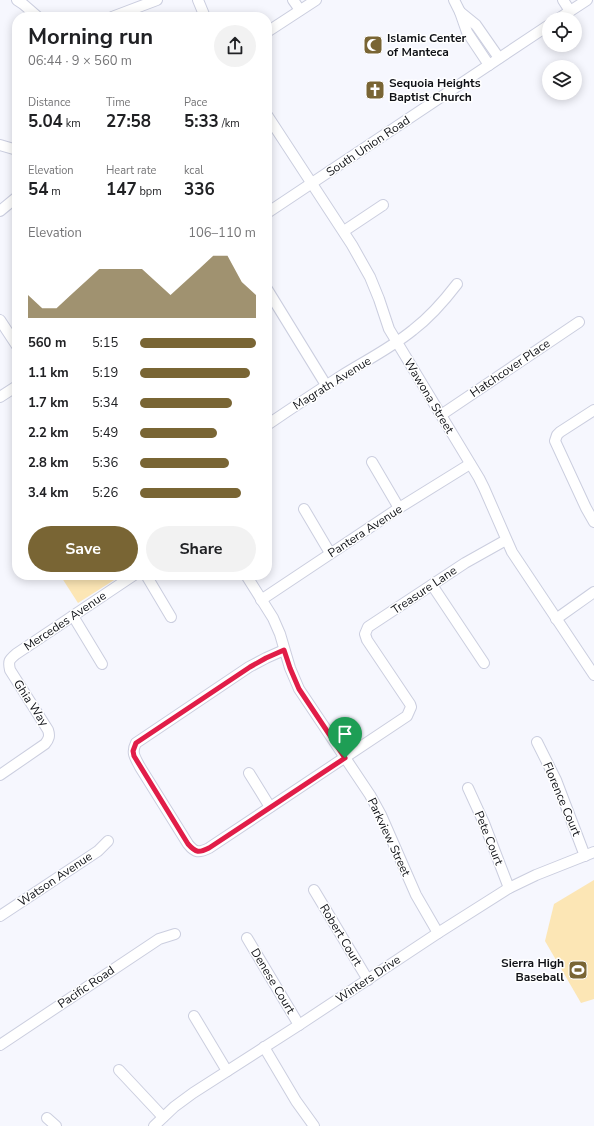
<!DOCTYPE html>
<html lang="en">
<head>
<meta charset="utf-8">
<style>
  body { margin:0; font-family:"Nunito Sans",sans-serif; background:#f2f2f2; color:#202124; height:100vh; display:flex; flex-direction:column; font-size:15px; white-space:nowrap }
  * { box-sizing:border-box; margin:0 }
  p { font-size:13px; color:#757577 }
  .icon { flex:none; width:22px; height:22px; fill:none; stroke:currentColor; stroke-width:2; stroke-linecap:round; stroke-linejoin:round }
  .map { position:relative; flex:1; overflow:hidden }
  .panel { position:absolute; left:12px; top:12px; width:260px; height:568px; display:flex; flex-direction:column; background:#fff; border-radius:16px; box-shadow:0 2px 10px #0003 }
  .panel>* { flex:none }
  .controls { position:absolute; left:542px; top:12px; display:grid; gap:8px }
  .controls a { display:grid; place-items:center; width:40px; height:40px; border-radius:50%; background:#fff; box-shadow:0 2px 10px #0003; font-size:20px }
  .pin { position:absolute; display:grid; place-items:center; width:34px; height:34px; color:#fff; margin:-41px -17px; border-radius:50% 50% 50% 0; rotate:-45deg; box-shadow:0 0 4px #0007 }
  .pin .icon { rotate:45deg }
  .round { display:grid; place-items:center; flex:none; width:42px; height:42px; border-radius:21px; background:#f2f2f2 }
  .overview { display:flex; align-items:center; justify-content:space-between; height:68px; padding:0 16px }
  h1 { font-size:22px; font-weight:700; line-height:30px }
  .metrics { display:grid; grid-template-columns:repeat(3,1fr); gap:6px; height:68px; padding:4px 16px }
  .metrics div { display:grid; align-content:center }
  .metrics b { font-size:17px; font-weight:700 }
  .metrics small { font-size:11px; font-weight:400 }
  .metrics p { font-size:11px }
  .chart { height:112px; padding:8px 16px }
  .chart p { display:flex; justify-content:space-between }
  .chart svg { width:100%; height:72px; margin-top:4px; fill:#796534; opacity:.7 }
  .primary-button { display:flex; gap:8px; margin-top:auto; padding:8px 16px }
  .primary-button a { flex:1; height:46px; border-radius:24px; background:#796534; color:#fff; font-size:16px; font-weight:700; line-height:46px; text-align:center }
  .primary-button a+a { background:#f2f2f2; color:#202124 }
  ul { padding:0 16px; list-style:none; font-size:13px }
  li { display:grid; grid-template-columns:64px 48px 1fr; align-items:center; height:30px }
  li i { height:10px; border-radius:5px; background:#796534 }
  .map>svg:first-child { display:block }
  .green { fill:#fce6b5 }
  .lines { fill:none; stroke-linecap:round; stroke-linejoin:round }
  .minor-casing { stroke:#cbcedf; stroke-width:12 }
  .minor { stroke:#fff; stroke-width:10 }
  .route-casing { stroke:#fff; stroke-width:8 }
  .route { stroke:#e11d48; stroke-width:5 }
  .labels { text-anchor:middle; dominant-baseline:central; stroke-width:3; stroke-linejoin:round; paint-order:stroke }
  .poi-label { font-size:12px; font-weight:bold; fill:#101217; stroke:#fff; text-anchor:start }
  .street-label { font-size:12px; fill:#101217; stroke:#fff }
</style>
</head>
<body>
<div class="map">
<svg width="594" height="1126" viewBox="0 0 594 1126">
  <rect width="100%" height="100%" fill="#f6f7fe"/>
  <g class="green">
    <path d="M60,575h62l-44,28z"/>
    <path d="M594,880v119l-13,4 -36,-62 9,-37z"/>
  </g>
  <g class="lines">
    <defs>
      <g id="minor">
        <path d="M17,0l6,4 15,13"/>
        <path d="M198,0l7,17"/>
        <path d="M293,0l7,10"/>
        <path d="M454,0l6,12 7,20 22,33"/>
        <path d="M563,0l7,11"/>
        <path d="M460,12l16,13 23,33"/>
        <path d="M112,17l45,-17"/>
        <path d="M558,19l29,-19"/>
        <path d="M267,32l49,-32"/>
        <path d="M267,115l85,130 18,32 9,22 10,30 90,149 5,10 28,64 82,123"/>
        <path d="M0,145l17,5"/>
        <path d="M0,211l17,-14"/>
        <path d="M267,213l282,-188"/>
        <path d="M344,231l39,-26"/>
        <path d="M267,289l59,96"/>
        <path d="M0,320l17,26"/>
        <path d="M0,397l17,-11"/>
        <path d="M594,410l-34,22 -3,3 -2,6 31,67 8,14"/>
        <path d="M441,415l138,-93"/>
        <path d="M267,425c25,-17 49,-33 74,-49 24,-15 50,-28 72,-46 17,-13 31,-29 44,-46"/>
        <path d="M372,462l27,46"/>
        <path d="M304,509l26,44"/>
        <path d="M146,575l25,42"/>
        <path d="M246,575l27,43 7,16 10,34 9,21 71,106 11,20 35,80 22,38"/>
        <path d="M432,585l52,78"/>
        <path d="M261,600l138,-92 71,-44"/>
        <path d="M73,616l29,48"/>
        <path d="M556,619l38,-27"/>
        <path d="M284,650l-18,8 -17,9 -113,76c-5,10 -1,14 4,24l48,77c7,9 11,9 21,4l198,-132 4,-9 -1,-3 -43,-64 -2,-6 3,-7 97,-64 41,-23"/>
        <path d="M537,742l19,38 29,76"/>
        <path d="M249,773l21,34"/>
        <path d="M0,775l45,-31c4,-5 5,-8 3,-14l-38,-60c-2,-9 -1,-10 6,-16l118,-79"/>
        <path d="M468,788l16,35 25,65"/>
        <path d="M314,890l54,90"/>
        <path d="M0,916l98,-65 10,-10"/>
        <path d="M247,938l52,87"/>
        <path d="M194,1016l33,55"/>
        <path d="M0,1045l159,-106 16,-5"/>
        <path d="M264,1047l32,54 18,25"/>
        <path d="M119,1070l44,47"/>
        <path d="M47,1118l9,8"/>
        <path d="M154,1126l20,-19 19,-14 106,-68 139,-92 71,-45 27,-13 58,-23"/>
      </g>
    </defs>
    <use href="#minor" class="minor-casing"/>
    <use href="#minor" class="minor"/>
  </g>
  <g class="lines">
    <defs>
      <path id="route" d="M284,650l6,18 9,21 46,69 -136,90c-10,5 -13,5 -21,-4l-54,-88 -1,-5 3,-8 114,-76 16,-9z"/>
    </defs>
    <use href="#route" class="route-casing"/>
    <use href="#route" class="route"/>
  </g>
  <defs>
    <symbol id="mosque-square" viewBox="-11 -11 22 22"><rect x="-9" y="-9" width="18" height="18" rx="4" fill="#796534" stroke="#fff"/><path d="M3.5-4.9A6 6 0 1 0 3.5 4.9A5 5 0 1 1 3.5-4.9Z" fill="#fff"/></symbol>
    <symbol id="church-square" viewBox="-11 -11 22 22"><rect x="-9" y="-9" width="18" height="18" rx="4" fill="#796534" stroke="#fff"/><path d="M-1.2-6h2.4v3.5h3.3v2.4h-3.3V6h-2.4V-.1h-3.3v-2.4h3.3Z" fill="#fff"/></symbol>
    <symbol id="stadium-square" viewBox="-11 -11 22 22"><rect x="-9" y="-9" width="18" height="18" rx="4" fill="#796534" stroke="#fff"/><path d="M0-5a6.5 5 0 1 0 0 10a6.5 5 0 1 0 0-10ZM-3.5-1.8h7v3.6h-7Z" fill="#fff"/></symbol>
  </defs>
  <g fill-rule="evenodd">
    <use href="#mosque-square" x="362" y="34" width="22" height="22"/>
    <use href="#church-square" x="364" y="79" width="22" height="22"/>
    <use href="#stadium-square" x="567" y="959" width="22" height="22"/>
  </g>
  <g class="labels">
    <g class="poi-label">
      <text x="387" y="38">Islamic Center<tspan x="387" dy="14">of Manteca</tspan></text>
      <text x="389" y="83">Sequoia Heights<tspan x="389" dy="14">Baptist Church</tspan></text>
      <text x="564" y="963" text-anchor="end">Sierra High<tspan x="564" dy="14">Baseball</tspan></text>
    </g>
    <g class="street-label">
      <text transform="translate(368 146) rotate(-34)">South Union Road</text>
      <text transform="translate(510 368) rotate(-34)">Hatchcover Place</text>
      <text transform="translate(332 383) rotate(-32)">Magrath Avenue</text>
      <text transform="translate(429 396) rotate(59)">Wawona Street</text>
      <text transform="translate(365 531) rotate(-33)">Pantera Avenue</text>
      <text transform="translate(424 590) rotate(-34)">Treasure Lane</text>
      <text transform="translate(65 621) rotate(-34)">Mercedes Avenue</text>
      <text transform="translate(31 703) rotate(57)">Ghia Way</text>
      <text transform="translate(562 799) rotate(67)">Florence Court</text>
      <text transform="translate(389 837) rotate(65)">Parkview Street</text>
      <text transform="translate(489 838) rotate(68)">Pete Court</text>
      <text transform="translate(55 879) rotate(-34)">Watson Avenue</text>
      <text transform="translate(341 935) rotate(59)">Robert Court</text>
      <text transform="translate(368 979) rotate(-34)">Winters Drive</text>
      <text transform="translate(273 981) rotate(59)">Denese Court</text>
      <text transform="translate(86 987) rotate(-34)">Pacific Road</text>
    </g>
  </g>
</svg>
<div class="controls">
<a><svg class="icon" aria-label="locate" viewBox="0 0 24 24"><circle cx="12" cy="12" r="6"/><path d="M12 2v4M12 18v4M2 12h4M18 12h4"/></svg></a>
<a><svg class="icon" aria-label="layers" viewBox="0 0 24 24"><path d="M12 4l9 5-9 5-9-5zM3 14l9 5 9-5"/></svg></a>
</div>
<div class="pin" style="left:345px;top:758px;background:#1e9e55"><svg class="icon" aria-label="arrive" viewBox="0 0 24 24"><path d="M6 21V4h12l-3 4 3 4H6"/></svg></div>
<section class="panel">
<div class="overview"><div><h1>Morning run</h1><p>06:44 · 9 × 560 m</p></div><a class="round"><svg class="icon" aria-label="share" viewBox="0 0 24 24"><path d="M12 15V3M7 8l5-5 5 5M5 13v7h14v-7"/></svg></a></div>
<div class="metrics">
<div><p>Distance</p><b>5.04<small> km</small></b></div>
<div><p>Time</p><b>27:58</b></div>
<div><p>Pace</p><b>5:33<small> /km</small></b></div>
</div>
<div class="metrics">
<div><p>Elevation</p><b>54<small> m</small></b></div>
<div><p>Heart rate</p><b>147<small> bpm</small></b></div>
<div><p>kcal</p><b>336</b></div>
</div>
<div class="chart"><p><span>Elevation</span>106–110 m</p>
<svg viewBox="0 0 160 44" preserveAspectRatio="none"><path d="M0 44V30L10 38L20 38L30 30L40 22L50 14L60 14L70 14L80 14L90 22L100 30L110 22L120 14L130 6L140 6L150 22L160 30V44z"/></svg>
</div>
<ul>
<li><b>560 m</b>5:15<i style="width:100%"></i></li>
<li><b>1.1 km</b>5:19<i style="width:95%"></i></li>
<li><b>1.7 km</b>5:34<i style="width:79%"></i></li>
<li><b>2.2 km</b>5:49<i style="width:66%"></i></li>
<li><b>2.8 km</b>5:36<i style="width:77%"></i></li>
<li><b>3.4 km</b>5:26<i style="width:87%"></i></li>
</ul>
<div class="primary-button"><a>Save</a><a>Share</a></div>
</section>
</div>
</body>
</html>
